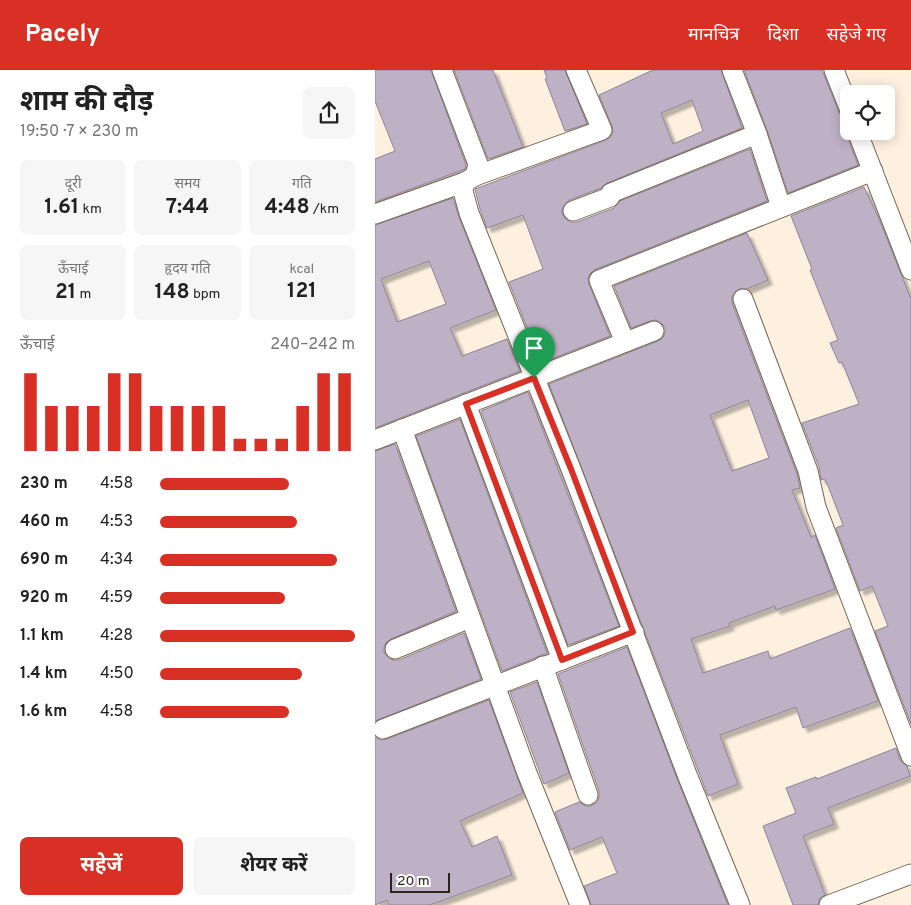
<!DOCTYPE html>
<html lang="hi">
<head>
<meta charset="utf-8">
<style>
  body { margin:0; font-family:Overpass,"Noto Sans Devanagari",sans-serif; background:#f6f6f6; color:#222; height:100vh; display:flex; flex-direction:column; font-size:19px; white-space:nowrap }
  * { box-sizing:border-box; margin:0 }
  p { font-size:16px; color:#767676 }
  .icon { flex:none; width:28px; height:28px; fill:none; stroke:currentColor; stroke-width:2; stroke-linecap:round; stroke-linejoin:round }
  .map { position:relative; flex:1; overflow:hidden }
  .side { display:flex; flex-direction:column; background:#fff; width:375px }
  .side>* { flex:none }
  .controls { position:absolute; left:465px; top:15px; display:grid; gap:10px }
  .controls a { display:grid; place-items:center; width:55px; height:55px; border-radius:8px; background:#fff; box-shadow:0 2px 12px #0003; font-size:25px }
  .scale { position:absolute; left:15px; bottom:12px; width:60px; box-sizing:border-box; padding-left:5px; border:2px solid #2a251c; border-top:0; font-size:14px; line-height:18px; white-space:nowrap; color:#2a251c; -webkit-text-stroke:4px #fff; paint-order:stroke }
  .pin { position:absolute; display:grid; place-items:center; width:42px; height:42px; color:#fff; margin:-51px -21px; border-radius:50% 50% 50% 0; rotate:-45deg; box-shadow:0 0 5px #0007 }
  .pin .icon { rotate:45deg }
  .round { display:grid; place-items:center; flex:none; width:52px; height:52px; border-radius:8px; background:#f6f6f6 }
  .head { display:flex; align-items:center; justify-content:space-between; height:85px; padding:0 20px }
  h1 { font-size:28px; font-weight:700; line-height:38px }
  .metrics { display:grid; grid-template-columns:repeat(3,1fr); gap:8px; height:85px; padding:5px 20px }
  .metrics div { display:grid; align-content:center; border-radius:8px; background:#f6f6f6; text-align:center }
  .metrics b { font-size:21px; font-weight:700 }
  .metrics small { font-size:14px; font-weight:400 }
  .metrics p { font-size:14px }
  .chart { height:140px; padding:10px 20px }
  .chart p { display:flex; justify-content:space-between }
  .chart svg { width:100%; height:90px; margin-top:5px; stroke:#d93025; stroke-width:6 }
  .button { display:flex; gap:10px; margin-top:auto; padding:10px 20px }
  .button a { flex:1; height:58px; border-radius:8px; background:#d93025; color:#fff; font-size:20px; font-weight:700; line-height:58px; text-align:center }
  .button a+a { background:#f6f6f6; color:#222 }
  ul { padding:0 20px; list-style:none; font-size:16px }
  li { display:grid; grid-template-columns:80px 60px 1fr; align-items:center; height:38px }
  li i { height:12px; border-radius:6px; background:#d93025 }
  header { display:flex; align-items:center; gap:30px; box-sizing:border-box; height:70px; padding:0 25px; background:#d93025; color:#fff }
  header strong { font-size:24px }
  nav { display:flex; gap:28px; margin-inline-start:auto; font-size:18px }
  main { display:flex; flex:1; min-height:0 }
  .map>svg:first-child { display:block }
  .building { fill:#beb0c5; stroke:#908397; fill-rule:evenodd; filter:url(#shadow) }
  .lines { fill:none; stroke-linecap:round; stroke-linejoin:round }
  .minor-casing { stroke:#746653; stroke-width:21 }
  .minor { stroke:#fff; stroke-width:19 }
  .route-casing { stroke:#fff; stroke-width:10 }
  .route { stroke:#d93025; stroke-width:6 }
</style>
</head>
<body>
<header>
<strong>Pacely</strong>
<nav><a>मानचित्र</a><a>दिशा</a><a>सहेजे गए</a></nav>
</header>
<main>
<section class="side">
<div class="head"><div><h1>शाम की दौड़</h1><p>19:50 · 7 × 230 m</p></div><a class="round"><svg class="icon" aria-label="share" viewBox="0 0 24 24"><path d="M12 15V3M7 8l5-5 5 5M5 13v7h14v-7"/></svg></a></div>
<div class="metrics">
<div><p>दूरी</p><b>1.61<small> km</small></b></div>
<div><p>समय</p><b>7:44</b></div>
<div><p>गति</p><b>4:48<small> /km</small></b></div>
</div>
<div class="metrics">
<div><p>ऊँचाई</p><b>21<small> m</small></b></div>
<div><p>हृदय गति</p><b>148<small> bpm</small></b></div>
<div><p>kcal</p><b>121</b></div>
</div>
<div class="chart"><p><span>ऊँचाई</span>240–242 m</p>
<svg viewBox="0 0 160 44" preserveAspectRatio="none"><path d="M5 44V6M15 44V22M25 44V22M35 44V22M45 44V6M55 44V6M65 44V22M75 44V22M85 44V22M95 44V22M105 44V38M115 44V38M125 44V38M135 44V22M145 44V6M155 44V6"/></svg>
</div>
<ul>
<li><b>230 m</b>4:58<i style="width:66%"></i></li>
<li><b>460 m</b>4:53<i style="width:70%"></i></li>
<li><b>690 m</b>4:34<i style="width:91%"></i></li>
<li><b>920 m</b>4:59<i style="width:64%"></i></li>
<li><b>1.1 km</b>4:28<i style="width:100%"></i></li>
<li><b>1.4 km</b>4:50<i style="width:73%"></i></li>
<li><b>1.6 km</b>4:58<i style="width:66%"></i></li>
</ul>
<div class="button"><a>सहेजें</a><a>शेयर करें</a></div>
</section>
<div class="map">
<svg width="536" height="835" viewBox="0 0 536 835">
  <defs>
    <filter id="shadow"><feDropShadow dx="4.5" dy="4.5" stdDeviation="1" flood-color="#0004"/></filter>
  </defs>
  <rect width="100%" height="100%" fill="#fdf0df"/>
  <g class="building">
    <path d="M0,0h56l35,95 -1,4 -90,33v-43l20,-8 -20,-50z"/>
    <path d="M79,0h39l30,77 -35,12z"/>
    <path d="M169,0h21l22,54 -22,7 -20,-52 2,-1z"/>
    <path d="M278,0h68l21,58 -135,55 -6,5 -32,12 -4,4 -3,5v5l4,5 5,3h6l37,-14 6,-7 130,-52 17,52 -173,69 -4,4 -2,4 1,6 21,52 -69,27 -32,-81 34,-13 -20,-54 -36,13 -7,-19 -5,-20 131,-49 4,-3 3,-5 -1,-6 -13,-31zM317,30l11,31 -30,13 -12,-31z"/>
    <path d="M369,0h78l17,42 8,15v8l11,30 -70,28 -21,-63z"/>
    <path d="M489,117l16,34 31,78v425l-36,-93 13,-5 -16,-40 -12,5 -24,-63 7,-3 -16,-42 -3,-4 -3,1 -2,-13 -17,-44 57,-19 -17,-42 -3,1 -9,-20 8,-3 -28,-70 2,-1 -21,-53z"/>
    <path d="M78,128l6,19 37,93 -46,18 12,28 45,-17 13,32 -145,57v-203zM54,191l17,43 -49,18 -16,-43z"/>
    <path d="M372,163l21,47 -21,9h-8l-4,3 -3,5v6l65,171 3,14 -8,2 19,47 4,-2 20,54 -59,21 -1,-4 -46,17 1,3 -39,13 12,34 65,-22 2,8 80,-31 28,73 -75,27 -7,-21 -76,28 18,49 -30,12 -159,-412 109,-43 5,-3 2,-6v-5l-4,-4 -5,-3 -6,1 -19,7 -17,-42zM373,330l21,58 -37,13 -22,-56z"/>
    <path d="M153,322l91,234 -51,19 -87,-234z"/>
    <path d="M85,349l87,234 -45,18 -86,-235z"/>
    <path d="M20,374l61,167 -65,28 -5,4 -2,4v6l5,5 4,2h6l65,-27 17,46 -106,42v-270z"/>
    <path d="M252,577l51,134 50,124h-137l-7,-19 33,-13 -15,-36 -32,13 -15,-38 24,-10 6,4h6l6,-4 2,-5v-6l-41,-117z"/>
    <path d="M162,612l32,91 -25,11 -34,-92z"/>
    <path d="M114,630l34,93 -63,28 12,26 25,-11 15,39 -82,30h-41l-2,-5 -12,5v-168l6,3 6,-1z"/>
    <path d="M521,678l4,12 7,6 3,10 -82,32 6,16 -31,12 22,59 -5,3 -2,7h-25l-30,-79 33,-13 -10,-25 30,-11 1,2z"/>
  </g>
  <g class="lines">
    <defs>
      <g id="minor">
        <path d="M67,0l36,94 -3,12 -10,6 -2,9 6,22 102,256 117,308 52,128"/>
        <path d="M357,0l25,64 24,73"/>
        <path d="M459,0l15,38"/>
        <path d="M482,61l54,139"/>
        <path d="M100,106l127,-46 -26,-60"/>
        <path d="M198,141l37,-14 1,-4 146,-59"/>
        <path d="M0,144l90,-32"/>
        <path d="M368,229l65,172 8,36 95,249"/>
        <path d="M250,272l-26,-62 274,-109"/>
        <path d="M91,334l96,256"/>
        <path d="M27,359l125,344 53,132"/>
        <path d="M0,370l279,-109"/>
        <path d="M20,579l75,-31"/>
        <path d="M168,596l45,129"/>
        <path d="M8,659l251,-97"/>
        <path d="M454,835l82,-31"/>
      </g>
    </defs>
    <use href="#minor" class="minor-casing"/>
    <use href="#minor" class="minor"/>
  </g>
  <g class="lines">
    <defs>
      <path id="route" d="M159,308l37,91 62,163 -71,28 -96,-256z"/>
    </defs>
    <use href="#route" class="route-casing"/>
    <use href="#route" class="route"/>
  </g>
</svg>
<div class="controls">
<a><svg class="icon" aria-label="locate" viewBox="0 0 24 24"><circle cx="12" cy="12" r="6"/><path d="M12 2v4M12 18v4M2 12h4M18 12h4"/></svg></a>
</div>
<div class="scale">20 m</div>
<div class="pin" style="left:159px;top:308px;background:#1e9e55"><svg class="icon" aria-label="arrive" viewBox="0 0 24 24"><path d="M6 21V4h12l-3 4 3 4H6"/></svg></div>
</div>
</main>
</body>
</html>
